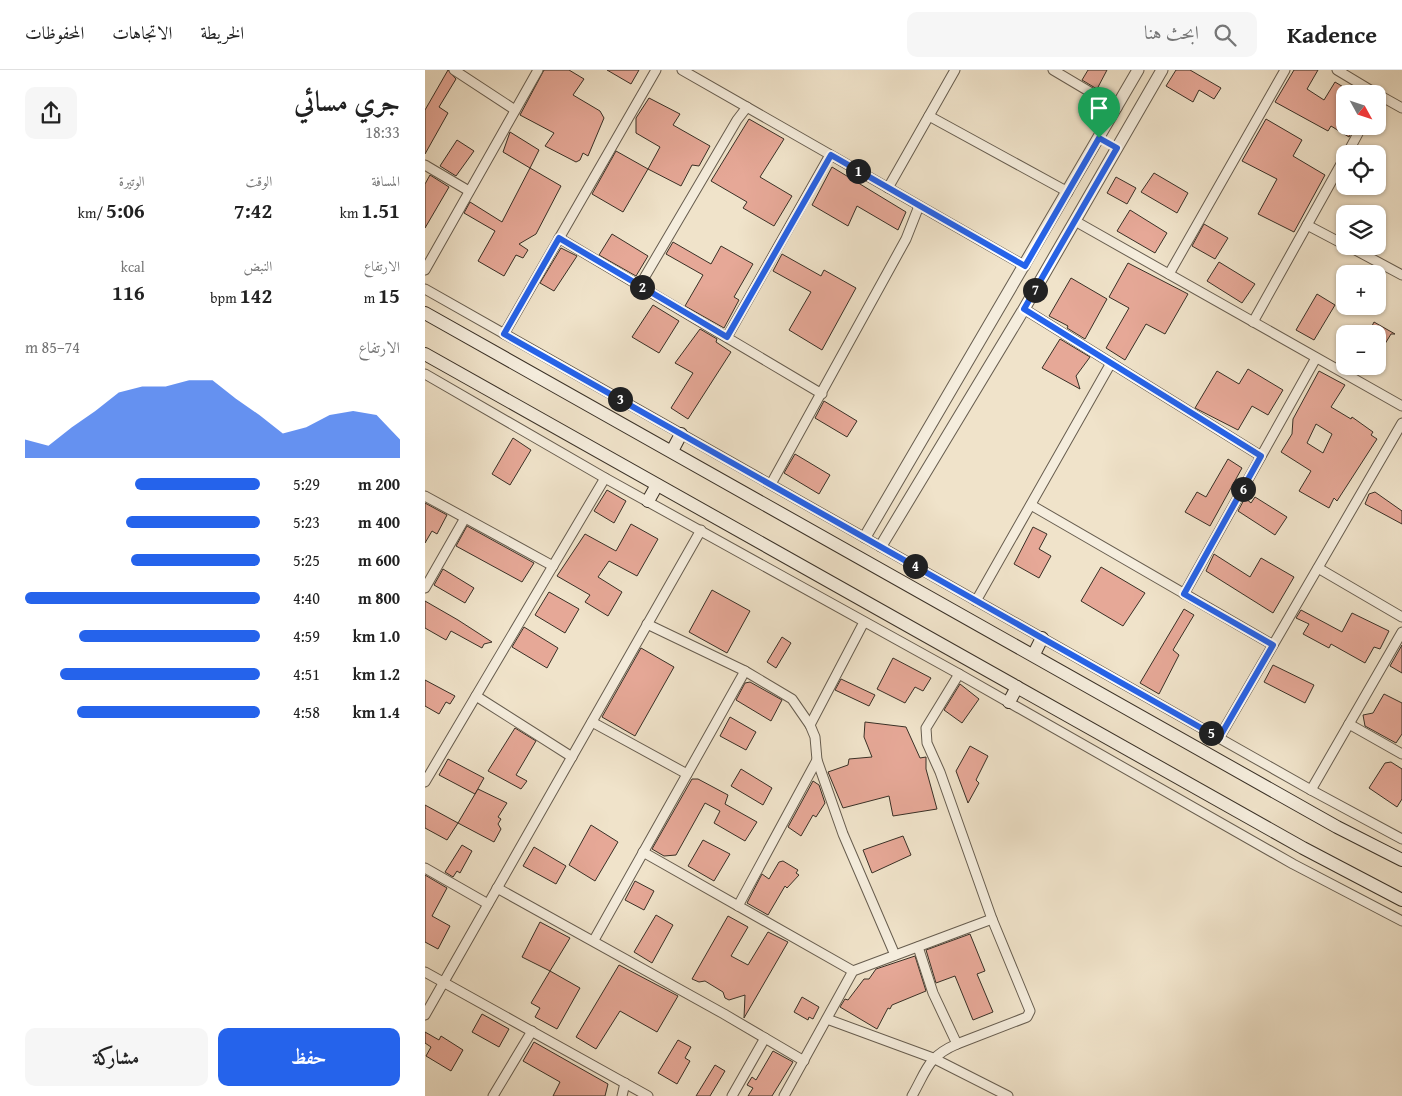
<!DOCTYPE html>
<html lang="ar">
<head>
<meta charset="utf-8">
<style>
  body { margin:0; font-family:"Gentium Book Plus",Amiri,serif; background:#f6f6f6; color:#222; direction:rtl; height:100vh; display:flex; flex-direction:column; font-size:19px; white-space:nowrap }
  * { box-sizing:border-box; margin:0 }
  p { font-size:16px; color:#767676 }
  .icon { flex:none; width:28px; height:28px; fill:none; stroke:currentColor; stroke-width:2; stroke-linecap:round; stroke-linejoin:round }
  .map { position:relative; flex:1; overflow:hidden; direction:ltr }
  .side { display:flex; flex-direction:column; background:#fff; width:425px }
  .side>* { flex:none }
  .needle { width:32px; rotate:130deg }
  .controls { position:absolute; left:911px; top:15px; display:grid; gap:10px }
  .controls a { display:grid; place-items:center; width:50px; height:50px; border-radius:10px; background:#fff; box-shadow:0 1px 4px #0004; font-size:25px }
  .pin { position:absolute; display:grid; place-items:center; width:42px; height:42px; color:#fff; margin:-51px -21px; border-radius:50% 50% 50% 0; rotate:-45deg; box-shadow:0 0 5px #0007 }
  .pin .icon { rotate:45deg }
  .km { position:absolute; width:25px; height:25px; margin:-12px; border-radius:50%; background:#222; color:#fff; font-size:14px; line-height:25px; text-align:center }
  .round { display:grid; place-items:center; flex:none; width:52px; height:52px; border-radius:10px; background:#f6f6f6 }
  .head { display:flex; align-items:center; justify-content:space-between; height:85px; padding:0 25px }
  h1 { font-size:28px; font-weight:600; line-height:38px }
  .stats { display:grid; grid-template-columns:repeat(3,1fr); gap:8px; height:85px; padding:5px 25px }
  .stats div { display:grid; align-content:center }
  .stats b { font-size:21px; font-weight:600 }
  .stats small { font-size:14px; font-weight:400 }
  .stats p { font-size:14px }
  .chart { height:140px; padding:10px 25px }
  .chart p { display:flex; justify-content:space-between }
  .chart svg { width:100%; height:90px; margin-top:5px; fill:#2563eb; opacity:.7 }
  .cta { display:flex; gap:10px; margin-top:auto; padding:10px 25px }
  .cta a { flex:1; height:58px; border-radius:10px; background:#2563eb; color:#fff; font-size:20px; font-weight:600; line-height:58px; text-align:center }
  .cta a+a { background:#f6f6f6; color:#222 }
  ul { padding:0 25px; list-style:none; font-size:16px }
  li { display:grid; grid-template-columns:80px 60px 1fr; align-items:center; height:38px }
  li i { height:12px; border-radius:6px; background:#2563eb }
  header { display:flex; align-items:center; gap:30px; box-sizing:border-box; height:70px; padding:0 25px; background:#fff; border-bottom:1px solid #e0e0e0 }
  header strong { font-size:24px }
  nav { display:flex; gap:28px; margin-inline-start:auto; font-size:18px }
  .search { width:350px; height:45px; background:#f6f6f6; display:flex; align-items:center; gap:12px; box-sizing:border-box; padding:0 18px; border-radius:10px; color:#767676; font-size:19px }
  main { display:flex; flex:1; min-height:0 }
  .map>svg:first-child { display:block }
  .building { fill:#e6a897; stroke:#393026; fill-rule:evenodd }
  .lines { fill:none; stroke-linecap:round; stroke-linejoin:round }
  .minor-casing { stroke:#675d4f; stroke-width:11 }
  .tertiary-casing { stroke:#675d4f; stroke-width:13 }
  .secondary-casing { stroke:#393026; stroke-width:14 }
  .minor { stroke:#f5eddd; stroke-width:9 }
  .tertiary { stroke:#f5eddd; stroke-width:11 }
  .secondary { stroke:#f5eddd; stroke-width:12 }
  .route-casing { stroke:#fff; stroke-width:10 }
  .route { stroke:#2563eb; stroke-width:6 }
</style>
</head>
<body>
<header>
<strong>Kadence</strong>
<div class="search"><svg class="icon" aria-label="search" viewBox="0 0 24 24"><circle cx="10" cy="10" r="6"/><path d="M15 15l6 6"/></svg>ابحث هنا</div>
<nav><a>الخريطة</a><a>الاتجاهات</a><a>المحفوظات</a></nav>
</header>
<main>
<div class="map">
<svg width="977" height="1026" viewBox="0 0 977 1026">
  <rect width="100%" height="100%" fill="#f0e3ca"/>
  <filter id="stains"><feTurbulence type="fractalNoise" baseFrequency=".004" numOctaves="4"/><feColorMatrix values="0 0 0 0 .2 0 0 0 0 .09 0 0 0 0 .02 0 0 0 .5 -.17"/></filter>
  <radialGradient id="worn" r=".72"><stop offset=".6" stop-color="#630" stop-opacity="0"/><stop offset="1" stop-color="#630" stop-opacity=".3"/></radialGradient>
  <g class="building">
    <path d="M23,0l8,9 -17,28 9,6 -23,41v-44z"/>
    <path d="M119,0h25l15,9 -11,16 27,16 4,7 -16,38 -5,-3 -3,7 -4,2 -31,-16 9,-13 -34,-18z"/>
    <path d="M182,0h32l-8,14z"/>
    <path d="M663,0h19l-10,19 -15,-9z"/>
    <path d="M751,0h14l31,18 -7,11 -15,-9 -6,12 -27,-16z"/>
    <path d="M869,0h24l-11,19 17,11 11,-18 10,6v38h10l-6,11 -18,-11 -3,5 -53,-29z"/>
    <path d="M224,28l31,16 -7,11 37,21 -11,20 -7,-1 -11,21 -33,-17 12,-22 -24,-14v-15z"/>
    <path d="M324,49l35,20 -24,38 32,19 -18,30 -31,-18 4,-6 -36,-21z"/>
    <path d="M841,49l36,21 -9,16 32,19 -31,57 -36,-18 19,-35 -35,-18z"/>
    <path d="M85,62l29,18 -9,18 -27,-16z"/>
    <path d="M32,70l17,11 -18,25 -16,-10z"/>
    <path d="M191,81l32,18 -25,43 -31,-18z"/>
    <path d="M407,97l74,45 -8,18 -41,-24 -9,20 -36,-21z"/>
    <path d="M105,98l31,18 -25,48 -17,10 9,6 -5,8 -7,-3 -12,21 -26,-15 17,-30 -31,-18 6,-11 32,20z"/>
    <path d="M729,103l34,20 -11,20 -36,-21z"/>
    <path d="M5,105l19,12 -24,41v-44z"/>
    <path d="M691,107l20,11 -9,16 -20,-11z"/>
    <path d="M705,140l37,23 -12,20 -38,-22z"/>
    <path d="M779,154l24,14 -13,21 -23,-13z"/>
    <path d="M187,164l36,22 -12,20 -37,-21z"/>
    <path d="M248,172l38,22 10,-18 32,18 -19,33 5,3 -15,28 -39,-22 18,-31 -37,-21z"/>
    <path d="M136,178l16,8 -23,35 -14,-8z"/>
    <path d="M357,184l39,22 3,-6 32,18 -34,62 -33,-20 22,-38 -38,-21z"/>
    <path d="M794,192l36,22 -13,19 -35,-22z"/>
    <path d="M703,193l60,31 -23,40 -19,-10 -21,36 -19,-12 23,-40 -20,-11z"/>
    <path d="M646,208l36,21 -22,40 -18,-11 1,-2 -19,-10z"/>
    <path d="M892,224l18,11 -21,35 -18,-10z"/>
    <path d="M228,235l26,16 -20,32 -27,-16z"/>
    <path d="M949,252l21,12h-4l-14,23v-23h-9z"/>
    <path d="M275,259l17,10 -1,3 15,10 -43,67 -17,-11 22,-35 -18,-10z"/>
    <path d="M635,269l30,18 -14,19 4,13 -38,-21z"/>
    <path d="M823,299l35,21 -15,25 -16,-9 -14,24 -43,-22 22,-37 22,13z"/>
    <path d="M894,301l26,14 -14,22 20,12 1,-2 21,15 -2,3 6,4 -40,62 -3,-3 -5,10 -30,-17 12,-20 -30,-19 11,-18 1,-15zM891,354l16,10 -9,19 -16,-10z"/>
    <path d="M399,331l33,20 -10,16 -32,-19z"/>
    <path d="M88,368l18,12 -21,35 -18,-11z"/>
    <path d="M370,384l35,21 -11,19 -35,-21z"/>
    <path d="M803,389l14,9 -32,58 -25,-14 12,-20 9,5z"/>
    <path d="M182,420l19,11 -12,22 -20,-12z"/>
    <path d="M950,422l27,19v13l-37,-20 4,-10z"/>
    <path d="M830,427l32,20 -12,18 -37,-24 7,-13 6,5z"/>
    <path d="M0,433l22,12 -10,19 -5,-3 -7,12z"/>
    <path d="M206,454l27,15 -21,37 -28,-15 -11,16 24,15 -14,24 -23,-14 5,-7 -33,-19 28,-42 31,17z"/>
    <path d="M42,456l67,37 -12,19 -66,-36z"/>
    <path d="M608,457l14,7 -8,15 12,7 -12,22 -25,-14z"/>
    <path d="M789,484l36,23 11,-19 33,19 -21,36 -67,-42z"/>
    <path d="M676,497l44,26 -22,33 -42,-25z"/>
    <path d="M18,499l31,19 -9,15 -31,-18z"/>
    <path d="M287,520l38,21 -23,42 -38,-21z"/>
    <path d="M124,522l30,17 -14,24 -30,-18z"/>
    <path d="M0,531l33,19 34,22 -8,2 -2,4 -31,-17 -5,9 -21,-12z"/>
    <path d="M759,539l10,6 -21,35 6,5 -20,39 -19,-11z"/>
    <path d="M876,540l41,22 10,-19 37,18 -9,18 -6,-2 -9,16 -34,-19 -2,4 -26,-14 6,-10 -13,-6z"/>
    <path d="M99,557l34,21 -11,20 -35,-21z"/>
    <path d="M357,567l9,6 -15,25 -9,-6z"/>
    <path d="M977,575v28l-12,-7z"/>
    <path d="M216,578l33,19 -39,69 -33,-19z"/>
    <path d="M468,588l38,20 -8,13 -8,-4 -10,16 -28,-14z"/>
    <path d="M848,595l41,20 -9,18 -41,-21z"/>
    <path d="M416,609l34,16 -6,11 -34,-16z"/>
    <path d="M0,610l30,16 -5,8 -4,-2 -7,12 -14,-8z"/>
    <path d="M325,612l32,18 -11,21 -35,-21 9,-17z"/>
    <path d="M535,614l19,15 -17,24 -18,-13z"/>
    <path d="M959,624l18,9v31l-6,9 -31,-17 -2,-11 10,-2z"/>
    <path d="M305,647l26,15 -10,18 -26,-14z"/>
    <path d="M440,652l41,5 14,31 6,-1v12l11,40 -44,7 -4,-20 -46,12 -15,-36 20,-7 1,-6 23,-2 -8,-20z"/>
    <path d="M90,658l21,13 -20,34 11,6 -6,8 -33,-18z"/>
    <path d="M545,676l18,10 -12,24 3,3 -11,20 -12,-32z"/>
    <path d="M23,689l36,19 -9,16 -36,-19z"/>
    <path d="M966,692l11,7v30l-5,8 -28,-19 16,-25z"/>
    <path d="M316,699l31,19 -9,17 -32,-19z"/>
    <path d="M267,709h6l30,16 -3,9 32,18 -12,19 -31,-18 6,-12 -15,-8 -29,52 -12,1 -12,-7z"/>
    <path d="M388,711l6,4 6,18 -9,14 -3,-2 -12,21 -13,-9z"/>
    <path d="M53,719l29,14 -9,14 3,2 -3,5 3,5 -7,13 -36,-19z"/>
    <path d="M0,735l33,18 -11,17 -22,-12z"/>
    <path d="M166,755l27,17 -23,39 -26,-16z"/>
    <path d="M478,766l8,19 -39,18 -9,-23z"/>
    <path d="M278,770l27,14 -16,27 -26,-15z"/>
    <path d="M37,775l10,6 -12,22 -3,-2 -4,6 -8,-5z"/>
    <path d="M109,777l32,19 -10,18 -33,-18z"/>
    <path d="M358,791l15,9 -2,3 3,2 -12,13 -2,-2 -17,29 -21,-12 15,-29 7,5 10,-17z"/>
    <path d="M0,805l22,13 -15,28 18,10 -12,23 -13,-7z"/>
    <path d="M210,811l19,10 -10,19 -19,-10z"/>
    <path d="M231,845l17,10 -21,38 -18,-11z"/>
    <path d="M303,846l20,11 -17,29 17,9 20,-33 20,10 -44,76 1,-23 -16,5 -4,-2 -2,-6 -18,-11 -6,1 -7,-3z"/>
    <path d="M115,852l30,16 -20,33 -28,-14z"/>
    <path d="M545,864l15,37 -8,3 16,38 -20,8 -18,-44 -19,7 -10,-33z"/>
    <path d="M490,886l11,35 -34,14 -2,4 -2,-1 -11,21 -37,-22 5,-8 3,1 16,-21h5l7,-10z"/>
    <path d="M194,895l59,31 -21,36 -37,-21 -24,38 -20,-12z"/>
    <path d="M125,901l30,17 -23,41 -22,-12 5,-9 -9,-5z"/>
    <path d="M377,927l17,10 -6,12 -4,-2 -1,3 -14,-8z"/>
    <path d="M57,944l27,15 -10,18 -27,-15z"/>
    <path d="M0,962l14,8 2,-4 22,14 -12,21 -25,-15 5,-9 -6,-4z"/>
    <path d="M253,970l13,7 -6,11 5,3 -13,23 -19,-11z"/>
    <path d="M109,972l74,42 -3,12h-52l7,-14 -37,-21z"/>
    <path d="M348,981l20,11 -21,34h-24l5,-8 -6,-3 5,-8 4,3z"/>
    <path d="M290,995l10,6 -15,25h-14z"/>
  </g>
  <g class="lines">
    <defs>
      <g id="minor">
        <path d="M29,0l61,40"/>
        <path d="M257,0l343,196"/>
        <path d="M628,0l64,38"/>
        <path d="M912,0l40,24"/>
        <path d="M952,24l25,14"/>
        <path d="M504,46l139,76"/>
        <path d="M922,84l15,-28"/>
        <path d="M0,95l44,26"/>
        <path d="M463,118l67,-118"/>
        <path d="M650,151l327,185"/>
        <path d="M882,155l38,20"/>
        <path d="M134,168l263,156"/>
        <path d="M923,176l54,29"/>
        <path d="M0,200l113,-200"/>
        <path d="M744,204l116,-204"/>
        <path d="M215,215l97,-165 10,-13"/>
        <path d="M0,219l886,501 91,49"/>
        <path d="M599,239l237,147"/>
        <path d="M828,252l92,-165"/>
        <path d="M79,264l152,-264"/>
        <path d="M302,267l103,-182"/>
        <path d="M0,304l180,104 354,196 334,190 109,57"/>
        <path d="M346,414l135,-245 13,-33"/>
        <path d="M0,426l128,70"/>
        <path d="M606,435l242,140"/>
        <path d="M893,498l84,49"/>
        <path d="M0,518l40,-70"/>
        <path d="M759,524l132,-236"/>
        <path d="M551,531l135,-238"/>
        <path d="M222,554l98,47 47,28 18,26 5,12 2,23 26,74 52,121"/>
        <path d="M51,626l96,61"/>
        <path d="M167,652l95,52"/>
        <path d="M924,654l53,30"/>
        <path d="M385,655l54,-103"/>
        <path d="M794,668l183,-315"/>
        <path d="M0,712l180,-304"/>
        <path d="M886,720l91,-158"/>
        <path d="M218,782l210,119"/>
        <path d="M0,798l63,36"/>
        <path d="M72,818l227,126 80,47"/>
        <path d="M313,836l79,-146"/>
        <path d="M169,870l151,-269"/>
        <path d="M0,902l223,124"/>
        <path d="M0,945l276,-485"/>
        <path d="M402,949l106,39 75,38"/>
        <path d="M532,974l70,-27 3,-6 -38,-92 -52,-147 -13,-29 -1,-15 33,-54"/>
        <path d="M68,1026l39,-65"/>
        <path d="M197,1026l3,-13"/>
        <path d="M307,1026l33,-58"/>
        <path d="M359,1026l69,-125 139,-52"/>
        <path d="M487,1026c15,-26 15,-39 45,-52l-24,-51 -15,-46"/>
      </g>
      <g id="tertiary">
        <path d="M440,467l273,-467"/>
        <path d="M456,476l143,-237 138,-239"/>
      </g>
      <g id="secondary">
        <path d="M0,243l912,514 65,33"/>
        <path d="M0,284l878,494 99,52"/>
        <path d="M247,381l9,-17"/>
        <path d="M223,431l9,-16"/>
        <path d="M609,584l8,-16"/>
        <path d="M584,632l8,-15"/>
      </g>
    </defs>
    <use href="#minor" class="minor-casing"/>
    <use href="#tertiary" class="tertiary-casing"/>
    <use href="#secondary" class="secondary-casing"/>
    <use href="#minor" class="minor"/>
    <use href="#tertiary" class="tertiary"/>
    <use href="#secondary" class="secondary"/>
  </g>
  <g class="lines">
    <defs>
      <path id="route" d="M674,68l18,10 -93,161 237,147 -77,138 89,51 -54,93 -715,-404 55,-96 168,99 104,-182 194,111z"/>
    </defs>
    <use href="#route" class="route-casing"/>
    <use href="#route" class="route"/>
  </g>
  <rect width="100%" height="100%" filter="url(#stains)"/>
  <rect width="100%" height="100%" fill="url(#worn)"/>
</svg>
<div class="controls">
<a><svg class="needle" viewBox="-14 -14 28 28"><path d="M0-13l5 13h-10z" fill="#e53935"/><path d="M0 13l5-13h-10z" fill="#767676"/></svg></a>
<a><svg class="icon" aria-label="locate" viewBox="0 0 24 24"><circle cx="12" cy="12" r="6"/><path d="M12 2v4M12 18v4M2 12h4M18 12h4"/></svg></a>
<a><svg class="icon" aria-label="layers" viewBox="0 0 24 24"><path d="M12 4l9 5-9 5-9-5zM3 14l9 5 9-5"/></svg></a>
<a>+</a>
<a>−</a>
</div>
<div class="pin" style="left:674px;top:68px;background:#1e9e55"><svg class="icon" aria-label="arrive" viewBox="0 0 24 24"><path d="M6 21V4h12l-3 4 3 4H6"/></svg></div>
<b class="km" style="left:433px;top:101px">1</b>
<b class="km" style="left:217px;top:217px">2</b>
<b class="km" style="left:195px;top:329px">3</b>
<b class="km" style="left:490px;top:496px">4</b>
<b class="km" style="left:786px;top:663px">5</b>
<b class="km" style="left:818px;top:419px">6</b>
<b class="km" style="left:610px;top:220px">7</b>
</div>
<section class="side">
<div class="head"><div><h1>جري مسائي</h1><p>18:33</p></div><a class="round"><svg class="icon" aria-label="share" viewBox="0 0 24 24"><path d="M12 15V3M7 8l5-5 5 5M5 13v7h14v-7"/></svg></a></div>
<div class="stats">
<div><p>المسافة</p><b>1.51<small> km</small></b></div>
<div><p>الوقت</p><b>7:42</b></div>
<div><p>الوتيرة</p><b>5:06<small> /km</small></b></div>
</div>
<div class="stats">
<div><p>الارتفاع</p><b>15<small> m</small></b></div>
<div><p>النبض</p><b>142<small> bpm</small></b></div>
<div><p>kcal</p><b>116</b></div>
</div>
<div class="chart"><p><span>الارتفاع</span>74–85 m</p>
<svg viewBox="0 0 160 44" preserveAspectRatio="none"><path d="M0 44V35L10 38L20 29L30 21L40 12L50 9L60 9L70 6L80 6L90 15L100 23L110 32L120 29L130 23L140 21L150 23L160 35V44z"/></svg>
</div>
<ul>
<li><b>200 m</b>5:29<i style="width:53%"></i></li>
<li><b>400 m</b>5:23<i style="width:57%"></i></li>
<li><b>600 m</b>5:25<i style="width:55%"></i></li>
<li><b>800 m</b>4:40<i style="width:100%"></i></li>
<li><b>1.0 km</b>4:59<i style="width:77%"></i></li>
<li><b>1.2 km</b>4:51<i style="width:85%"></i></li>
<li><b>1.4 km</b>4:58<i style="width:78%"></i></li>
</ul>
<div class="cta"><a>حفظ</a><a>مشاركة</a></div>
</section>
</main>
</body>
</html>
